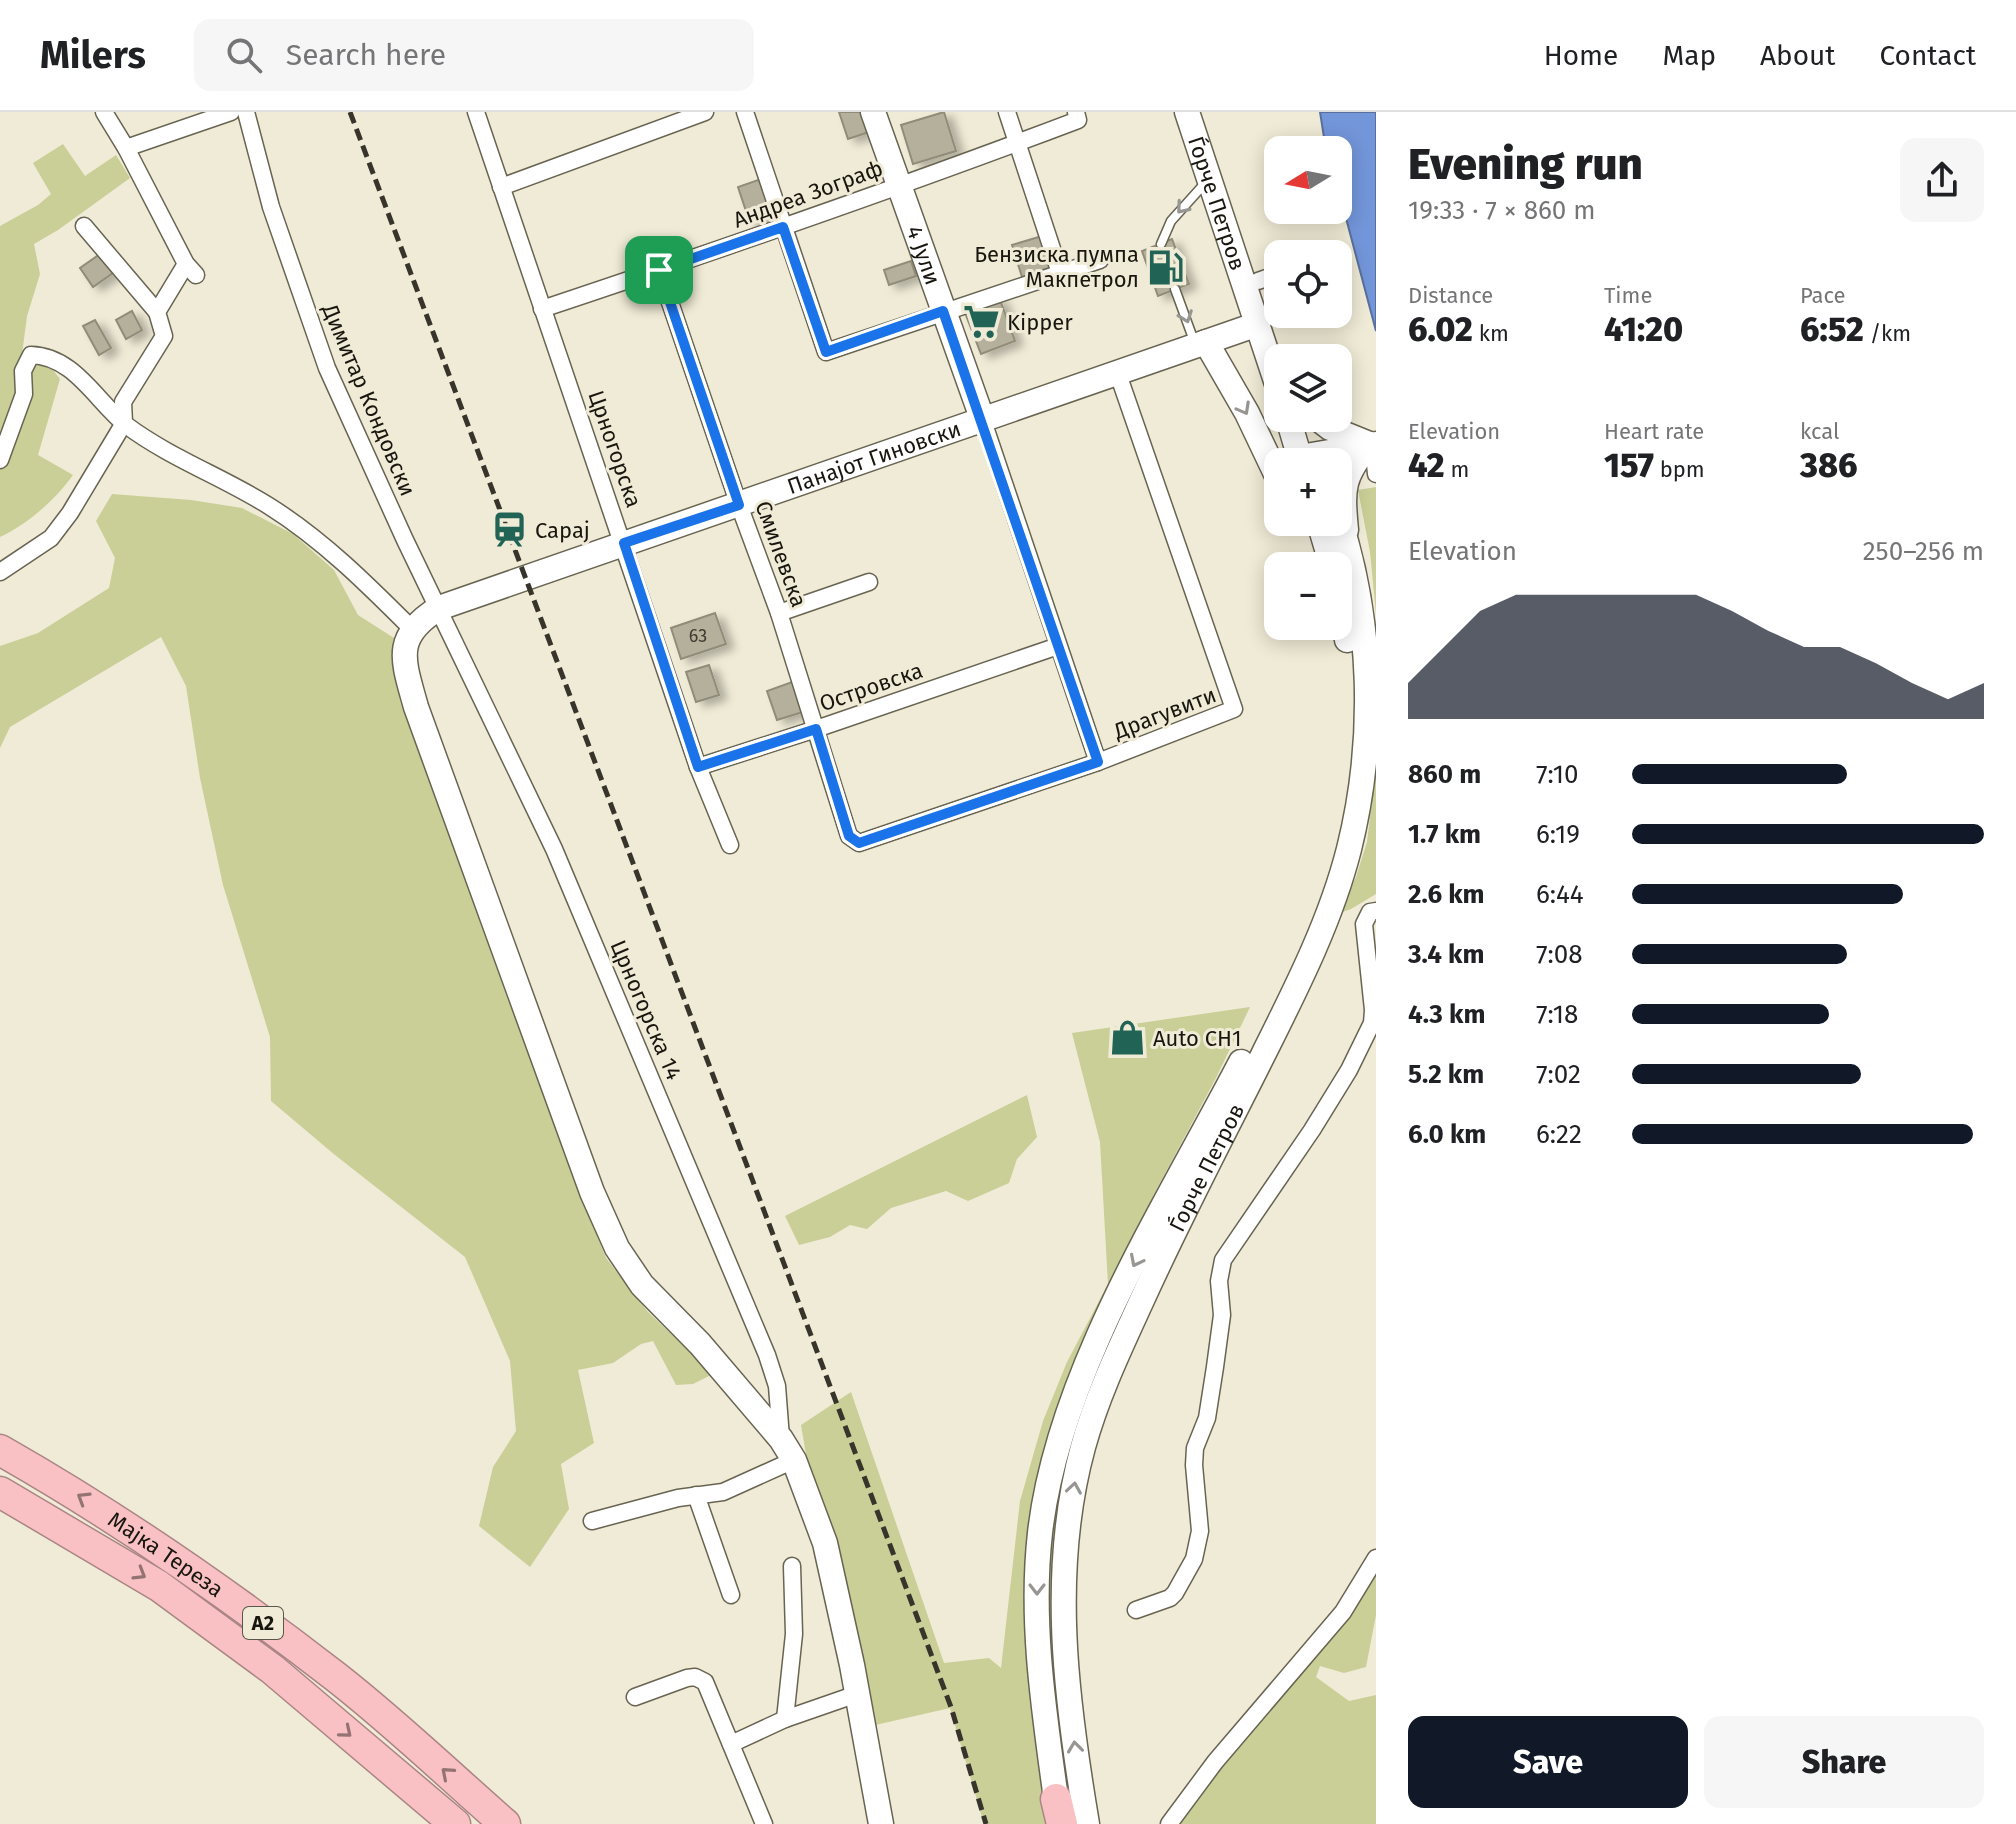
<!DOCTYPE html>
<html lang="en">
<head>
<meta charset="utf-8">
<style>
  body { margin:0; font-family:"Fira Sans",sans-serif; background:#f6f6f6; color:#202124; height:100vh; display:flex; flex-direction:column; font-size:30px; white-space:nowrap }
  * { box-sizing:border-box; margin:0 }
  p { font-size:26px; color:#757577 }
  .icon { flex:none; width:44px; height:44px; fill:none; stroke:currentColor; stroke-width:2; stroke-linecap:round; stroke-linejoin:round }
  .map { position:relative; flex:1; overflow:hidden }
  .panel { display:flex; flex-direction:column; background:#fff; width:640px }
  .panel>* { flex:none }
  .needle { width:52px; rotate:260deg }
  .controls { position:absolute; left:1264px; top:24px; display:grid; gap:16px }
  .controls a { display:grid; place-items:center; width:88px; height:88px; border-radius:16px; background:#fff; box-shadow:0 4px 20px #0003; font-size:40px }
  .pin { position:absolute; display:grid; place-items:center; width:68px; height:68px; color:#fff; margin:-34px; border-radius:16px; box-shadow:0 4px 12px #0006 }
  .round { display:grid; place-items:center; flex:none; width:84px; height:84px; border-radius:16px; background:#f6f6f6 }
  .overview { display:flex; align-items:center; justify-content:space-between; height:136px; padding:0 32px }
  h1 { font-size:44px; font-weight:800; line-height:60px }
  .figures { display:grid; grid-template-columns:repeat(3,1fr); gap:12px; height:136px; padding:8px 32px }
  .figures div { display:grid; align-content:center }
  .figures b { font-size:34px; font-weight:800 }
  .figures small { font-size:22px; font-weight:400 }
  .figures p { font-size:22px }
  .chart { height:224px; padding:16px 32px }
  .chart p { display:flex; justify-content:space-between }
  .chart svg { width:100%; height:144px; margin-top:8px; fill:#111827; opacity:.7 }
  .primary-button { display:flex; gap:16px; margin-top:auto; padding:16px 32px }
  .primary-button a { flex:1; height:92px; border-radius:16px; background:#111827; color:#fff; font-size:32px; font-weight:800; line-height:92px; text-align:center }
  .primary-button a+a { background:#f6f6f6; color:#202124 }
  ul { padding:0 32px; list-style:none; font-size:26px }
  li { display:grid; grid-template-columns:128px 96px 1fr; align-items:center; height:60px }
  li i { height:20px; border-radius:10px; background:#111827 }
  header { display:flex; align-items:center; gap:48px; box-sizing:border-box; height:112px; padding:0 40px; background:#fff; border-bottom:2px solid #e0e0e0 }
  header strong { font-size:38px }
  nav { display:flex; gap:44px; margin-inline-start:auto; font-size:28px }
  .search { width:560px; height:72px; background:#f6f6f6; display:flex; align-items:center; gap:20px; box-sizing:border-box; padding:0 28px; border-radius:16px; color:#757577; font-size:30px }
  main { display:flex; flex:1; min-height:0 }
  .map>svg:first-child { display:block }
  .green { fill:#c9cf96 }
  .water { fill:#7396da; stroke:#58709d; stroke-width:2 }
  .building { fill:#b4b09b; stroke:#908c79; stroke-width:2; filter:url(#shadow) }
  .lines { fill:none; stroke-linecap:round; stroke-linejoin:round }
  .lane-casing { stroke:#686452; stroke-width:11 }
  .street-casing { stroke:#686452; stroke-width:19 }
  .secondary-casing { stroke:#686452; stroke-width:27 }
  .highway-casing { stroke:#aa8585; stroke-width:33 }
  .lane { stroke:#fff; stroke-width:8 }
  .street { stroke:#fff; stroke-width:16 }
  .secondary { stroke:#fff; stroke-width:24 }
  .highway { stroke:#f9c1c4; stroke-width:30 }
  .rail { stroke:#37342b; stroke-width:5; stroke-dasharray:12 6; stroke-linecap:butt }
  .oneway { stroke:#979693 }
  .oneway2 { stroke:#947473 }
  .route-casing { stroke:#fff; stroke-width:16 }
  .route { stroke:#1a73e8; stroke-width:10 }
  .labels { text-anchor:middle; dominant-baseline:central; stroke-width:6; stroke-linejoin:round; paint-order:stroke }
  .number-label { font-size:18px; fill:#3f3c32 }
  .shield { fill:#f0ebd6; stroke:#59564b; stroke-width:2 }
  .shield-label { font-size:20px; font-weight:bold; fill:#18160f }
  .street-label { font-size:22px; fill:#18160f; stroke:#f0ebd6 }
  .poi-label { font-size:22px; fill:#18160f; stroke:#f0ebd6; text-anchor:start }
</style>
</head>
<body>
<header>
<strong>Milers</strong>
<div class="search"><svg class="icon" aria-label="search" viewBox="0 0 24 24"><circle cx="10" cy="10" r="6"/><path d="M15 15l6 6"/></svg>Search here</div>
<nav><a>Home</a><a>Map</a><a>About</a><a>Contact</a></nav>
</header>
<main>
<div class="map">
<svg width="1376" height="1712" viewBox="0 0 1376 1712">
  <defs>
    <filter id="shadow"><feDropShadow dx="8" dy="4.5" stdDeviation="4" flood-color="#0004"/></filter>
  </defs>
  <rect width="100%" height="100%" fill="#f0ebd6"/>
  <g class="green">
    <path d="M63,32l22,32 31,-21 14,23 -72,52 -24,14 6,30 -13,42 -10,77 16,-30c14,0 19,5 27,16l-22,76 35,20c-18,25 -45,49 -73,62v-311l38,-21 13,-11 -18,-31z"/>
    <path d="M1376,375v127l-6,-62 -12,-62z"/>
    <path d="M112,382l79,6 51,8 51,26 41,36 24,45 36,23v26l6,36 49,123 40,120 25,58 69,200 23,57 42,54 65,62 -20,10 -17,1 -23,-44 -12,3 -28,19 -35,7 16,73 -33,21 8,45 -39,58 -51,-41 14,-59 23,-36 -6,-70 -45,-104 -130,-102 -64,-54 -1,-64 -47,-152 -23,-107 -14,-92 -25,-49 -151,90 -10,21v-102l38,-13 71,-45 6,-30 -19,-37z"/>
    <path d="M1376,656v126l-25,15 -14,5 19,-37 11,-35z"/>
    <path d="M1250,895l-33,69 -64,120 3,15 -68,256 -10,65 -2,64 3,83 20,145h-115l-34,-116 -79,18 -61,-248 -9,-53 50,-33 93,271 45,-5 12,10 19,-167 23,-80 24,-59 41,-78 -8,-142 -28,-109z"/>
    <path d="M1027,983l10,42 -20,22 -8,24 -41,18 -22,-10 -55,17 -24,21 -17,-4 -20,12 -31,8 -14,-29z"/>
    <path d="M1376,1441v62l-10,52 -22,6 -24,-7 -4,11 33,24 27,-6v129h-213l168,-206z"/>
  </g>
  <path class="water" d="M1320,0h56v219l-38,-143v-38h-12z"/>
  <g class="building">
    <path d="M839,0h24l6,20 -21,7z"/>
    <path d="M944,0l12,39 -43,13 -12,-39z"/>
    <path d="M761,67l11,36 -22,8 -12,-36z"/>
    <path d="M1042,124l10,31 -30,10 -10,-32z"/>
    <path d="M1172,127l17,45 -31,12 -16,-45z"/>
    <path d="M100,142l13,19 -20,14 -13,-19z"/>
    <path d="M911,149l5,15 -27,9 -5,-15z"/>
    <path d="M999,185l16,44 -34,13 -17,-44z"/>
    <path d="M132,199l10,19 -16,9 -10,-19z"/>
    <path d="M95,208l16,28 -12,7 -16,-29z"/>
    <path d="M715,501l11,31 -45,15 -10,-31z"/>
    <path d="M709,553l10,30 -23,7 -10,-30z"/>
    <path d="M795,569l11,30 -29,9 -10,-29z"/>
  </g>
  <g class="lines">
    <defs>
      <g id="lane">
        <path d="M1161,132l10,-23 36,-40"/>
        <path d="M1175,177l19,52"/>
      </g>
      <g id="street">
        <path d="M104,0l22,36 60,116 10,11"/>
        <path d="M246,0l25,95 56,161 78,172 149,309 213,506 10,31 4,52"/>
        <path d="M476,0l222,655 32,78"/>
        <path d="M745,0l81,240 274,-92"/>
        <path d="M1007,0l53,161"/>
        <path d="M126,36l105,-36"/>
        <path d="M501,75l204,-75"/>
        <path d="M84,114l73,86"/>
        <path d="M659,158l80,235 40,108 70,223 10,7 239,-81 136,-53 -116,-335"/>
        <path d="M1258,169l20,-7"/>
        <path d="M542,197c180,-60 359,-122 536,-189l-2,-8"/>
        <path d="M982,306l116,344"/>
        <path d="M1373,332l3,30"/>
        <path d="M0,348l24,-66 -1,-23 8,-16c43,1 65,46 95,70 44,33 97,52 143,81 54,34 98,78 143,123"/>
        <path d="M0,460l51,-34 19,-25 54,-90 -1,-21 41,-66 -7,-24 29,-48"/>
        <path d="M779,501l90,-31"/>
        <path d="M698,655l118,-38 242,-83"/>
        <path d="M696,1383l35,100"/>
        <path d="M592,1409l86,-23 45,-6 71,-32"/>
        <path d="M1136,1498l34,-12 5,-5 19,-34 6,-28 -6,-66 1,-17 12,-30 8,-51 7,-52 -3,-34 4,-21 89,-130 37,-60 23,-47 1,-13 -9,-86 6,-12 6,-1"/>
        <path d="M635,1585l52,-19 8,-1 10,5 59,142"/>
        <path d="M785,1607l9,-85 -2,-68"/>
        <path d="M731,1632l54,-25 72,-25"/>
        <path d="M1169,1712l46,-62 128,-150 33,-54"/>
      </g>
      <g id="secondary">
        <path id="s1" d="M873,0l109,306"/>
        <path id="s2" d="M1187,0l91,275"/>
        <path d="M1206,230l41,71 31,65"/>
        <path d="M1288,306l13,44"/>
        <path d="M1317,306l13,10 37,15"/>
        <path d="M1300,345l76,-13"/>
        <path d="M1319,410l13,44"/>
        <path d="M1346,418c-4,-42 -4,-53 23,-86"/>
        <path d="M1338,476l9,52"/>
        <path d="M1056,1687c-12,-88 -26,-177 -16,-266 18,-160 127,-329 201,-471"/>
        <path id="s3" d="M881,1712l-29,-159 -27,-122 -31,-83 -13,-21 -81,-95 -58,-59 -25,-37 -25,-56 -176,-485c-13,-47 -24,-70 23,-99l819,-284"/>
        <path id="s4" d="M1087,1712c-21,-124 -38,-253 -4,-377 14,-51 37,-99 59,-147 38,-84 81,-165 122,-247 33,-66 67,-133 85,-204 27,-108 24,-228 -11,-334"/>
      </g>
      <g id="highway">
        <path id="s5" d="M0,1338c118,67 229,144 336,227 59,46 113,98 169,147"/>
        <path d="M0,1380l159,94 113,83 183,155"/>
        <path d="M1056,1687l6,25"/>
      </g>
    </defs>
    <use href="#lane" class="lane-casing"/>
    <use href="#street" class="street-casing"/>
    <use href="#secondary" class="secondary-casing"/>
    <use href="#highway" class="highway-casing"/>
    <use href="#lane" class="lane"/>
    <use href="#street" class="street"/>
    <use href="#secondary" class="secondary"/>
    <use href="#highway" class="highway"/>
    <path class="rail" d="M350,0l601,1595 35,117"/>
  </g>
  <defs><path id="oneway-chevron" d="M-2-3.5L2.5 0L-2 3.5" fill="none" stroke-width="1.6" stroke-linecap="round" stroke-linejoin="round" transform="scale(2)"/></defs>
  <g class="oneway">
    <use href="#oneway-chevron" transform="translate(1182 96) rotate(130)"/>
    <use href="#oneway-chevron" transform="translate(1186 205) rotate(70)"/>
    <use href="#oneway-chevron" transform="translate(1244 297) rotate(61)"/>
    <use href="#oneway-chevron" transform="translate(1136 1149) rotate(117)"/>
    <use href="#oneway-chevron" transform="translate(1074 1376) rotate(-81)"/>
    <use href="#oneway-chevron" transform="translate(1037 1477) rotate(90)"/>
    <use href="#oneway-chevron" transform="translate(1075 1635) rotate(-97)"/>
  </g>
  <g class="oneway2">
    <use href="#oneway-chevron" transform="translate(83 1386) rotate(-148)"/>
    <use href="#oneway-chevron" transform="translate(140 1462) rotate(31)"/>
    <use href="#oneway-chevron" transform="translate(346 1620) rotate(40)"/>
    <use href="#oneway-chevron" transform="translate(447 1661) rotate(-139)"/>
  </g>
  <g class="lines">
    <defs>
      <path id="route" d="M783,115l43,125 117,-41 155,451 -239,81 -10,-7 -33,-107 -118,38 -74,-224 115,-38 -80,-235z"/>
    </defs>
    <use href="#route" class="route-casing"/>
    <use href="#route" class="route"/>
  </g>
  <defs>
    <symbol id="fuel-bare" viewBox="-9 -9 18 18"><path d="M-5.5-6h7V0h2V4h1.3V-2.5L3-4.5l.8-.8L6-3V5H2.5V1h-1V6h-7ZM-4.2-4.7v3.2H.2V-4.7Z" fill="#216455" stroke="#f0ebd6" stroke-width="2.5" paint-order="stroke"/></symbol>
    <symbol id="supermarket-bare" viewBox="-9 -9 18 18"><path d="M-6-5.5h2.5l.6 2H6L4.5 2H-2.5L-4.4-4H-6ZM-1.5 3.2a1.3 1.3 0 1 0 .1 0ZM3 3.2a1.3 1.3 0 1 0 .1 0Z" fill="#216455" stroke="#f0ebd6" stroke-width="2.5" paint-order="stroke"/></symbol>
    <symbol id="station-bare" viewBox="-9 -9 18 18"><path d="M-3-6H3Q5-6 5-4V2Q5 4 3 4L4.5 6H3L1.5 4h-3L-3 6H-4.5L-3 4Q-5 4-5 2V-4Q-5-6-3-6ZM-3.5-4v3h7v-3ZM-3.5 1v1.5H-2V1ZM2 1v1.5H3.5V1Z" fill="#216455" stroke="#f0ebd6" stroke-width="2.5" paint-order="stroke"/></symbol>
    <symbol id="shop-bare" viewBox="-9 -9 18 18"><path d="M-5-2.5h2.3a2.7 3.5 0 0 1 5.4 0H5L5.5 6h-11ZM-1.5-2.5h3a1.5 2.3 0 0 0-3 0Z" fill="#216455" stroke="#f0ebd6" stroke-width="2.5" paint-order="stroke"/></symbol>
  </defs>
  <g fill-rule="evenodd">
    <use href="#fuel-bare" x="1140" y="130" width="51" height="51"/>
    <use href="#supermarket-bare" x="956" y="184" width="51" height="51"/>
    <use href="#station-bare" x="484" y="392" width="51" height="51"/>
    <use href="#shop-bare" x="1102" y="900" width="51" height="51"/>
  </g>
  <g class="labels">
    <g class="number-label">
      <text x="698" y="524">63</text>
    </g>
    <rect class="shield" x="243" y="1495" width="40" height="32" rx="6"/>
    <g class="shield-label">
      <text x="263" y="1511">A2</text>
    </g>
    <g class="street-label">
      <text transform="translate(808 82) rotate(-20)">Андреа Зограф</text>
      <text stroke="none"><textPath href="#s2" startOffset="96">Ѓорче Петров</textPath></text>
      <text stroke="none"><textPath href="#s1" startOffset="152">4 Јули</textPath></text>
      <text transform="translate(369 288) rotate(67)">Димитар Кондовски</text>
      <text transform="translate(615 337) rotate(71)">Црногорска</text>
      <text stroke="none"><textPath href="#s3" startOffset="1804">Панајот Гиновски</textPath></text>
      <text transform="translate(781 442) rotate(70)">Смилевска</text>
      <text transform="translate(871 575) rotate(-19)">Островска</text>
      <text transform="translate(1165 601) rotate(-21)">Драгувити</text>
      <text transform="translate(646 898) rotate(67)">Црногорска 14</text>
      <text stroke="none"><textPath href="#s4" startOffset="686">Ѓорче Петров</textPath></text>
      <text stroke="none"><textPath href="#s5" startOffset="196">Мајка Тереза</textPath></text>
    </g>
    <g class="poi-label">
      <text x="1139" y="142" text-anchor="end">Бензиска пумпа<tspan x="1139" dy="25">Макпетрол</tspan></text>
      <text x="1007" y="210">Kipper</text>
      <text x="535" y="418">Сарај</text>
      <text x="1153" y="926">Auto CH1</text>
    </g>
  </g>
</svg>
<div class="controls">
<a><svg class="needle" viewBox="-14 -14 28 28"><path d="M0-13l5 13h-10z" fill="#e53935"/><path d="M0 13l5-13h-10z" fill="#757577"/></svg></a>
<a><svg class="icon" aria-label="locate" viewBox="0 0 24 24"><circle cx="12" cy="12" r="6"/><path d="M12 2v4M12 18v4M2 12h4M18 12h4"/></svg></a>
<a><svg class="icon" aria-label="layers" viewBox="0 0 24 24"><path d="M12 4l9 5-9 5-9-5zM3 14l9 5 9-5"/></svg></a>
<a>+</a>
<a>−</a>
</div>
<div class="pin" style="left:659px;top:158px;background:#1e9e55"><svg class="icon" aria-label="arrive" viewBox="0 0 24 24"><path d="M6 21V4h12l-3 4 3 4H6"/></svg></div>
</div>
<section class="panel">
<div class="overview"><div><h1>Evening run</h1><p>19:33 · 7 × 860 m</p></div><a class="round"><svg class="icon" aria-label="share" viewBox="0 0 24 24"><path d="M12 15V3M7 8l5-5 5 5M5 13v7h14v-7"/></svg></a></div>
<div class="figures">
<div><p>Distance</p><b>6.02<small> km</small></b></div>
<div><p>Time</p><b>41:20</b></div>
<div><p>Pace</p><b>6:52<small> /km</small></b></div>
</div>
<div class="figures">
<div><p>Elevation</p><b>42<small> m</small></b></div>
<div><p>Heart rate</p><b>157<small> bpm</small></b></div>
<div><p>kcal</p><b>386</b></div>
</div>
<div class="chart"><p><span>Elevation</span>250–256 m</p>
<svg viewBox="0 0 160 44" preserveAspectRatio="none"><path d="M0 44V33L10 22L20 11L30 6L40 6L50 6L60 6L70 6L80 6L90 11L100 17L110 22L120 22L130 27L140 33L150 38L160 33V44z"/></svg>
</div>
<ul>
<li><b>860 m</b>7:10<i style="width:61%"></i></li>
<li><b>1.7 km</b>6:19<i style="width:100%"></i></li>
<li><b>2.6 km</b>6:44<i style="width:77%"></i></li>
<li><b>3.4 km</b>7:08<i style="width:61%"></i></li>
<li><b>4.3 km</b>7:18<i style="width:56%"></i></li>
<li><b>5.2 km</b>7:02<i style="width:65%"></i></li>
<li><b>6.0 km</b>6:22<i style="width:97%"></i></li>
</ul>
<div class="primary-button"><a>Save</a><a>Share</a></div>
</section>
</main>
</body>
</html>
